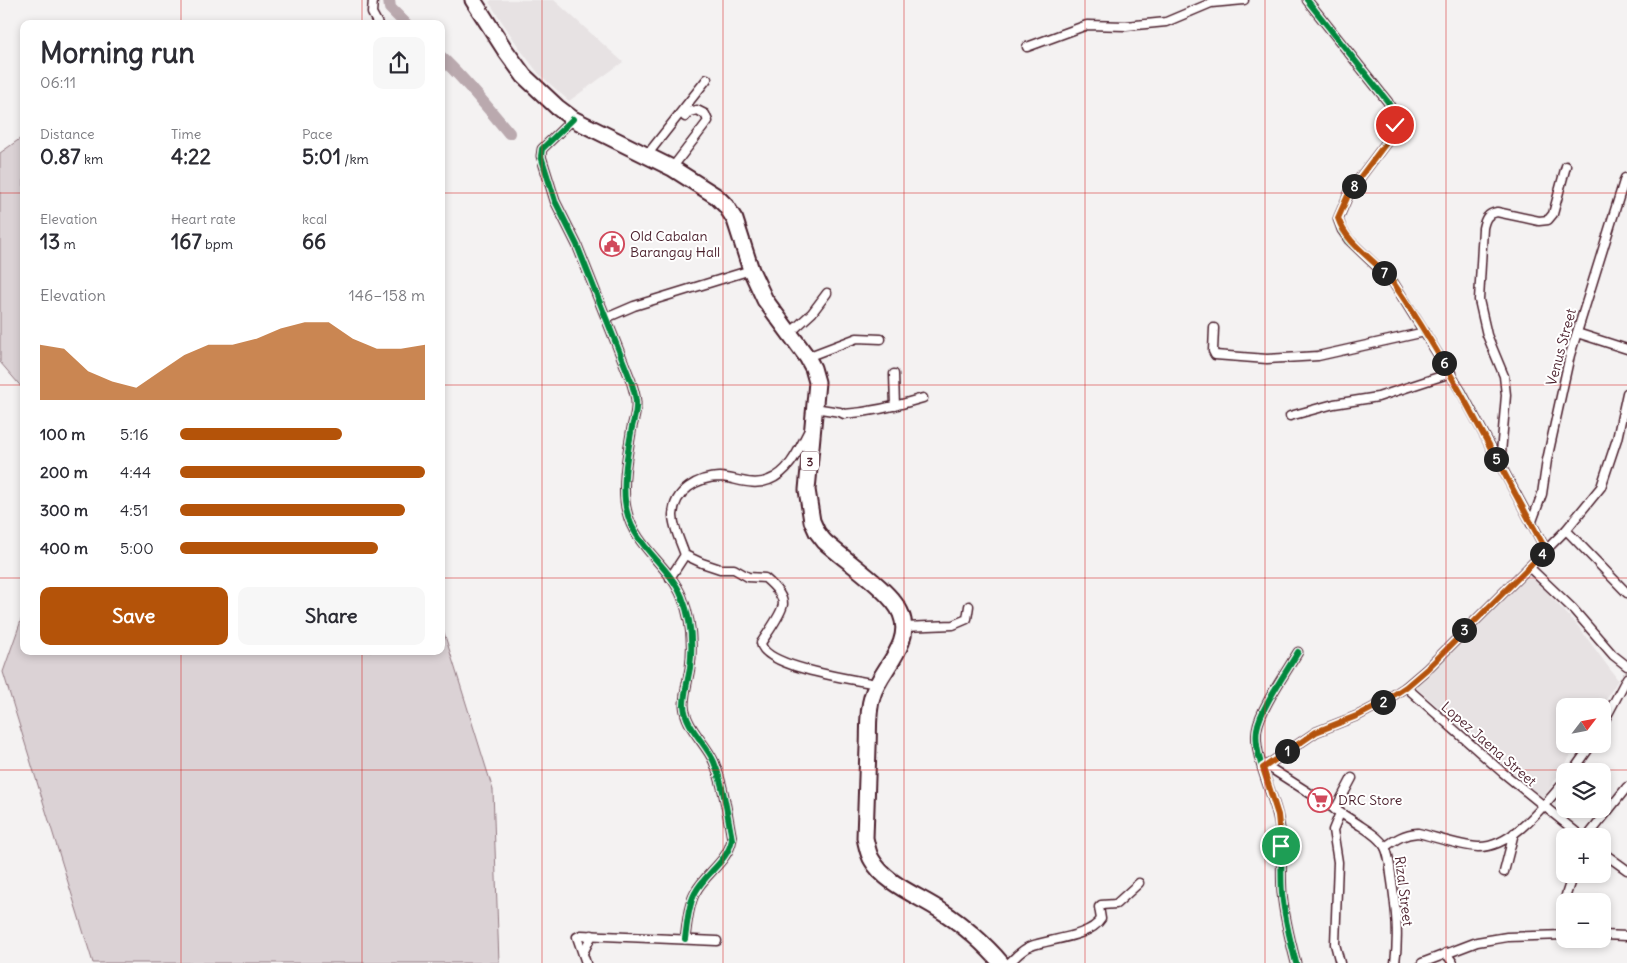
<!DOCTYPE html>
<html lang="en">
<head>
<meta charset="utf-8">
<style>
  body { margin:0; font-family:Delius,sans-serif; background:#f7f7f7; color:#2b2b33; height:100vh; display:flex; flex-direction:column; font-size:19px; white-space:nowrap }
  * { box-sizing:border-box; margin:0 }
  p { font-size:16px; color:#7c7c81 }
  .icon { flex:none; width:28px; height:28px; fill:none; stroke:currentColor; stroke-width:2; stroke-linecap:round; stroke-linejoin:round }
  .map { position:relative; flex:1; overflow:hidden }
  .drawer { position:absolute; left:20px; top:20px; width:425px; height:635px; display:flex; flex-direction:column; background:#fff; border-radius:10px; box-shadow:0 2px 8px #0003 }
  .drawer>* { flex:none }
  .needle { width:32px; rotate:58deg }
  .tools { position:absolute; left:1556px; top:698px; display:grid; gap:10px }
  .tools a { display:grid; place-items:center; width:55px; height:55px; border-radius:10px; background:#fff; box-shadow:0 2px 8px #0003; font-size:25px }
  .pin { position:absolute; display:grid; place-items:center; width:42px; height:42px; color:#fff; margin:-21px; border:2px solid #fff; border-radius:50%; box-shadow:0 1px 5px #0007 }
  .km { position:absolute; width:25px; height:25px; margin:-12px; border-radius:50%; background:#222; color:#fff; font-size:14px; line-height:25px; text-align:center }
  .round { display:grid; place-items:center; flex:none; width:52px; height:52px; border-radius:10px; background:#f7f7f7 }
  .overview { display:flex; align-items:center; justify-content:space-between; height:85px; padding:0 20px }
  h1 { font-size:28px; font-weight:800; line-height:38px }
  .metrics { display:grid; grid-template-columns:repeat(3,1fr); gap:8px; height:85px; padding:5px 20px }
  .metrics div { display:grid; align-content:center }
  .metrics b { font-size:21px; font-weight:800 }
  .metrics small { font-size:14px; font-weight:400 }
  .metrics p { font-size:14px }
  .chart { height:140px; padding:10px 20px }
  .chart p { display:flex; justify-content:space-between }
  .chart svg { width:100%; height:90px; margin-top:5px; fill:#b45309; opacity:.7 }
  .cta { display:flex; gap:10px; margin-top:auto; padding:10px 20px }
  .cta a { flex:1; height:58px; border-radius:10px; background:#b45309; color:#fff; font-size:20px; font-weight:800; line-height:58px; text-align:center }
  .cta a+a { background:#f7f7f7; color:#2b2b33 }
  ul { padding:0 20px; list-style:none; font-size:16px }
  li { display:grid; grid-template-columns:80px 60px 1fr; align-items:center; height:38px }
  li i { height:12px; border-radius:6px; background:#b45309 }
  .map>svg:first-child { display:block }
  .built { fill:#e7e2e3 }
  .green { fill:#dbd2d5; stroke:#927880 }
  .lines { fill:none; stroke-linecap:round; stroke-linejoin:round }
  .river { stroke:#baa9ae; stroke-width:12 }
  .street-casing { stroke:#4a1f2b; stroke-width:11 }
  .highway-casing { stroke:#4a1f2b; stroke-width:19 }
  .street { stroke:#fff; stroke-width:8 }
  .highway { stroke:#fff; stroke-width:15 }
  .cycleway-casing { stroke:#fff; stroke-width:9 }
  .cycleway { stroke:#00873e; stroke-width:6 }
  .route-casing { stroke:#fff; stroke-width:10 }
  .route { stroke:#b45309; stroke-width:6 }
  .grid { fill:none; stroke:#d62828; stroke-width:1; stroke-opacity:0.55 }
  .labels { text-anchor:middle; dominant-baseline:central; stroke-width:4; stroke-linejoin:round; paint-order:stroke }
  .shield { fill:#fff; stroke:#80626b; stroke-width:1 }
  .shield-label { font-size:12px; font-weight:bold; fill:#4a1f2b }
  .poi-label { font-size:14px; fill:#4a1f2b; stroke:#fff; text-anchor:start }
  .street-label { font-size:14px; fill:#4a1f2b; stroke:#fff }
</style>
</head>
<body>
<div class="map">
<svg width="1627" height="963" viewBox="0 0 1627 963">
  <rect width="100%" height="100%" fill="#f4f2f2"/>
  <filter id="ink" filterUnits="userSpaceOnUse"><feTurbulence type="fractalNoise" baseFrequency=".02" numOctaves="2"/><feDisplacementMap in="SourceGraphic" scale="10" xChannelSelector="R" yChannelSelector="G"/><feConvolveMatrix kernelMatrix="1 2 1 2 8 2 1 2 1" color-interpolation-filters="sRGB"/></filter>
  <g filter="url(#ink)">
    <g class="built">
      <path d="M492,0h62l69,62 -54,39 -30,-27 -19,-25 -31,-47z"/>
      <path d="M1528,572l50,54 40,54 -16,26h-37v38h13l-35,55 -132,-116z"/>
    </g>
    <g class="green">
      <path d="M24,136v254l-24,-28v-209z"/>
      <path d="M24,612v39h417v-28l52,167 6,173h-406l-90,-291z"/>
    </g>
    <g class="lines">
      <g class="river">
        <path d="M389,0l1,8 16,16"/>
        <path d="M441,57c26,24 45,49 68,76"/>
      </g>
      <defs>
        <g id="street">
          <path d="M373,0l-1,13 6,11"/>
          <path d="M1307,0l81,102c6,12 7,20 4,33l-42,56 -12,28 4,11 7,10 44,42 69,111 84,157"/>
          <path d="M1027,47l60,-22 39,1 40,-4 45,-19 33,-3"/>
          <path d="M573,119l-31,30 -1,7 14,45 22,44 54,136c2,7 5,15 5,22 1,11 -4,20 -5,30 -4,23 -10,57 -4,79 8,35 42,53 55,85 9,22 11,47 8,71 -2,12 -6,25 -6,37 1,22 22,38 30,57 10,25 13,51 18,77 -4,23 -27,34 -37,54 -7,13 -8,32 -10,46"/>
          <path d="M647,155l60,-76"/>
          <path d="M672,168l36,-47 -3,-7 -8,-4 -8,2 -4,5"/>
          <path d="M606,318l28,-12 117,-36"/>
          <path d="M1214,328l-1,23 2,4 52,4 51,-3 107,-24"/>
          <path d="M790,333l22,-20 15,-20"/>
          <path d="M1577,333l50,16"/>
          <path d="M807,357l50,-19 24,1"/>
          <path d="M894,374l1,32"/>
          <path d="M814,408l26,4 4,2c27,-2 53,-8 79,-16"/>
          <path d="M1290,416l44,-12 44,-7 73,-24"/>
          <path d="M809,430c-10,19 -19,42 -40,50 -17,7 -33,-2 -49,-3 -22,0 -46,14 -47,38 0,12 8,28 12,40l17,8 18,6h14l14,8 17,1c7,6 18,16 18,26 -1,10 -17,31 -22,39 3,24 94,37 116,41"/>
          <path d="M1500,465l6,-70 -2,-19 -17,-41 -8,-35 4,-72c2,-9 4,-14 14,-16l42,9 9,-1 5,-6 13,-48"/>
          <path d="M1531,524l11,-30 5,-34 23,-105 55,-177"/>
          <path d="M1566,530l61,63"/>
          <path d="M1529,567l44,42 40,46 14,11"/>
          <path d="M670,578l15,-23"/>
          <path d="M904,627l49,-2 14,-6 2,-13"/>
          <path d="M1406,687l96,85 79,64"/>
          <path d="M1602,725l25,-47"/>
          <path d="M1267,766l91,58c9,6 21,13 27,23 5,10 5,23 7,34 4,28 7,54 3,82"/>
          <path d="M1263,768l53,-36 43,-17 21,-11 26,-17 21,-18 139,-139 35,-43 16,-48 10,-46"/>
          <path d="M1573,771l19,-27"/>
          <path d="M1335,810l17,-32"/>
          <path d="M1340,813l-7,17 5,32 -3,82 5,19"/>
          <path d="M1588,836l39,-49"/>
          <path d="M1385,847c11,-8 19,-13 33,-14 17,4 43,13 60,14 34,1 66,-42 87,-66"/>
          <path d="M1602,852l25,18"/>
          <path d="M1504,872l10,-39"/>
          <path d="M1566,895l7,-21"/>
          <path d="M1602,935l25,1"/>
          <path d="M583,953l9,-18"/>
          <path d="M1446,953l7,10"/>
          <path d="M586,963l-9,-26 4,-2 136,6"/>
          <path d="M1009,963c7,-6 13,-14 22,-17 18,-7 59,-9 70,-27l-2,-12 2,-2 15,-1 23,-21"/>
          <path d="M1296,963c-6,-23 -12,-47 -14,-70 -2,-26 2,-54 -5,-80 -6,-24 -24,-59 -20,-84 3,-20 30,-58 41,-77"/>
          <path d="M1422,963l55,-21 30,-5 58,-2"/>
        </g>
        <path id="highway" d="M473,0l32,50 19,26 33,31 16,12 99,49 44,28 10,10 9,14 16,50 14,30 42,57 6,11 4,14 -10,108 5,31 5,11 7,9c19,18 69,51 77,73 13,31 -22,56 -29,83 -5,16 -3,34 -4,50 -1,30 -2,61 -3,91 2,8 3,16 7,22 14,25 48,36 71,52 20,13 43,33 58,51"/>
      </defs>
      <use href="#street" class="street-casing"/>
      <use href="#highway" class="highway-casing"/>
      <use href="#street" class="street"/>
      <use href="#highway" class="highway"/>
      <defs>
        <g id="cycleway">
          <path d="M1307,0l81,102c6,12 7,20 4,33l-42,56 -12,28 4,11 7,10 44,42 69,111 84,157"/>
          <path d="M573,119l-31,30 -1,7 14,45 22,44 54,136c2,7 5,15 5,22 1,11 -4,20 -5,30 -4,23 -10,57 -4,79 8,35 42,53 55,85 9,22 11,47 8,71 -2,12 -6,25 -6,37 1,22 22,38 30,57 10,25 13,51 18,77 -4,23 -27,34 -37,54 -7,13 -8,32 -10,46"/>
          <path d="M1296,963c-6,-23 -12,-47 -14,-70 -2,-26 2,-54 -5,-80 -6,-24 -24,-59 -20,-84 3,-20 30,-58 41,-77"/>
        </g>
      </defs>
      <use href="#cycleway" class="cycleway-casing"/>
      <use href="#cycleway" class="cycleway"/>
    </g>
  </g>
  <g class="lines" filter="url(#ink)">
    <defs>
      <path id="route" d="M1281,846l-3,-31 -15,-47 53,-36 43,-17 21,-11 26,-17 21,-18 119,-119c-50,-89 -94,-182 -152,-266 -16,-24 -46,-36 -56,-66l12,-27 42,-56 3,-10"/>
    </defs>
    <use href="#route" class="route-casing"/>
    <use href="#route" class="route"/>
  </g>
  <path class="grid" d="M181,0v24M362,0v24M542,0v963M723,0v963M904,0v963M1085,0v963M1265,0v963M1446,0v963M0,193h24M441,193h1186M0,385h24M441,385h1186M0,578h24M441,578h1186M181,651v312M362,651v312M0,770h1627"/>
  <defs>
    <symbol id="civic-ring" viewBox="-11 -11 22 22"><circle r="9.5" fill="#fff" stroke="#d1495b" stroke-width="1.5"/><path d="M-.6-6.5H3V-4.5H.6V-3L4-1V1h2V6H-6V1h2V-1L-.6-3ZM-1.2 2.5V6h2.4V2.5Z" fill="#d1495b"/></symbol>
    <symbol id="supermarket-ring" viewBox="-11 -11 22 22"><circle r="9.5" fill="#fff" stroke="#d1495b" stroke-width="1.5"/><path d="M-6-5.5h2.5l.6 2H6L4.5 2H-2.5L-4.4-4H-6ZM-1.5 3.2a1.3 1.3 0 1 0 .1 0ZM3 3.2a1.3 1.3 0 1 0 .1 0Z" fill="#d1495b"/></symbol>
  </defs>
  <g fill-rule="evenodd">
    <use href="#civic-ring" x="598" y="230" width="28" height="28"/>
    <use href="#supermarket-ring" x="1306" y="786" width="28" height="28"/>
  </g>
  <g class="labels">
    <rect class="shield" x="801" y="451.5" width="18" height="19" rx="4"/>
    <g class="shield-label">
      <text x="810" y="461">3</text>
    </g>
    <g class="poi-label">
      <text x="630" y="236">Old Cabalan<tspan x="630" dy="16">Barangay Hall</tspan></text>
      <text x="1338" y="800">DRC Store</text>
    </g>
    <g class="street-label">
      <text transform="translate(1561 347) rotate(-75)">Venus Street</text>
      <text transform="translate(1489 744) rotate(41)">Lopez Jaena Street</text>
      <text transform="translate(1404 891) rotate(83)">Rizal Street</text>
    </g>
  </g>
</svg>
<div class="tools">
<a><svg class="needle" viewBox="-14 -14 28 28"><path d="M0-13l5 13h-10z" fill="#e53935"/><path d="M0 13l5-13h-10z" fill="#7c7c81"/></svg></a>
<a><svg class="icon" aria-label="layers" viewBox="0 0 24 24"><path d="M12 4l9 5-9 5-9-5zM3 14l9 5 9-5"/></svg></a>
<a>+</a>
<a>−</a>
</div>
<div class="pin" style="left:1281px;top:846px;background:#1e9e55"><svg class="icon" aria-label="arrive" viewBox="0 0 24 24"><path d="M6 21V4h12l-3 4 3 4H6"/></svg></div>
<div class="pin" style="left:1395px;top:125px;background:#d93025"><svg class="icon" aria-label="check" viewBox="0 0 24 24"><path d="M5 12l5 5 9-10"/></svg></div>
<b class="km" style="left:1287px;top:751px">1</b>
<b class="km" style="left:1383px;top:702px">2</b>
<b class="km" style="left:1464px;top:630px">3</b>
<b class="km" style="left:1542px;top:554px">4</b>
<b class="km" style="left:1496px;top:459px">5</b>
<b class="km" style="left:1444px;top:363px">6</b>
<b class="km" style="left:1384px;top:273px">7</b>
<b class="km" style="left:1354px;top:186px">8</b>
<section class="drawer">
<div class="overview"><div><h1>Morning run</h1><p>06:11</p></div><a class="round"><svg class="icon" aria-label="share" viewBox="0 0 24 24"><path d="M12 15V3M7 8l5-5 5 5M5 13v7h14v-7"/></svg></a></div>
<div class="metrics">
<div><p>Distance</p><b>0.87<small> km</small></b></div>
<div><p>Time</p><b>4:22</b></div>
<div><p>Pace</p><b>5:01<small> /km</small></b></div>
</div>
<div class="metrics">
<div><p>Elevation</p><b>13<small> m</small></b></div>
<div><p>Heart rate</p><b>167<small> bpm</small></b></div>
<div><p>kcal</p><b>66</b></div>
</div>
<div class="chart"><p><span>Elevation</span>146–158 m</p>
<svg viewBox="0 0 160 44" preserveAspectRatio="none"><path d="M0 44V17L10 19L20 30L30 35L40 38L50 30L60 22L70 17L80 17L90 14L100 9L110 6L120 6L130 14L140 19L150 19L160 17V44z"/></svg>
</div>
<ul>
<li><b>100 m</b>5:16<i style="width:66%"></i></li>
<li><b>200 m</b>4:44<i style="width:100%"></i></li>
<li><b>300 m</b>4:51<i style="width:92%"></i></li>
<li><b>400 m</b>5:00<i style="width:81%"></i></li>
</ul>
<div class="cta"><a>Save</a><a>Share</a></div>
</section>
</div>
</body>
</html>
